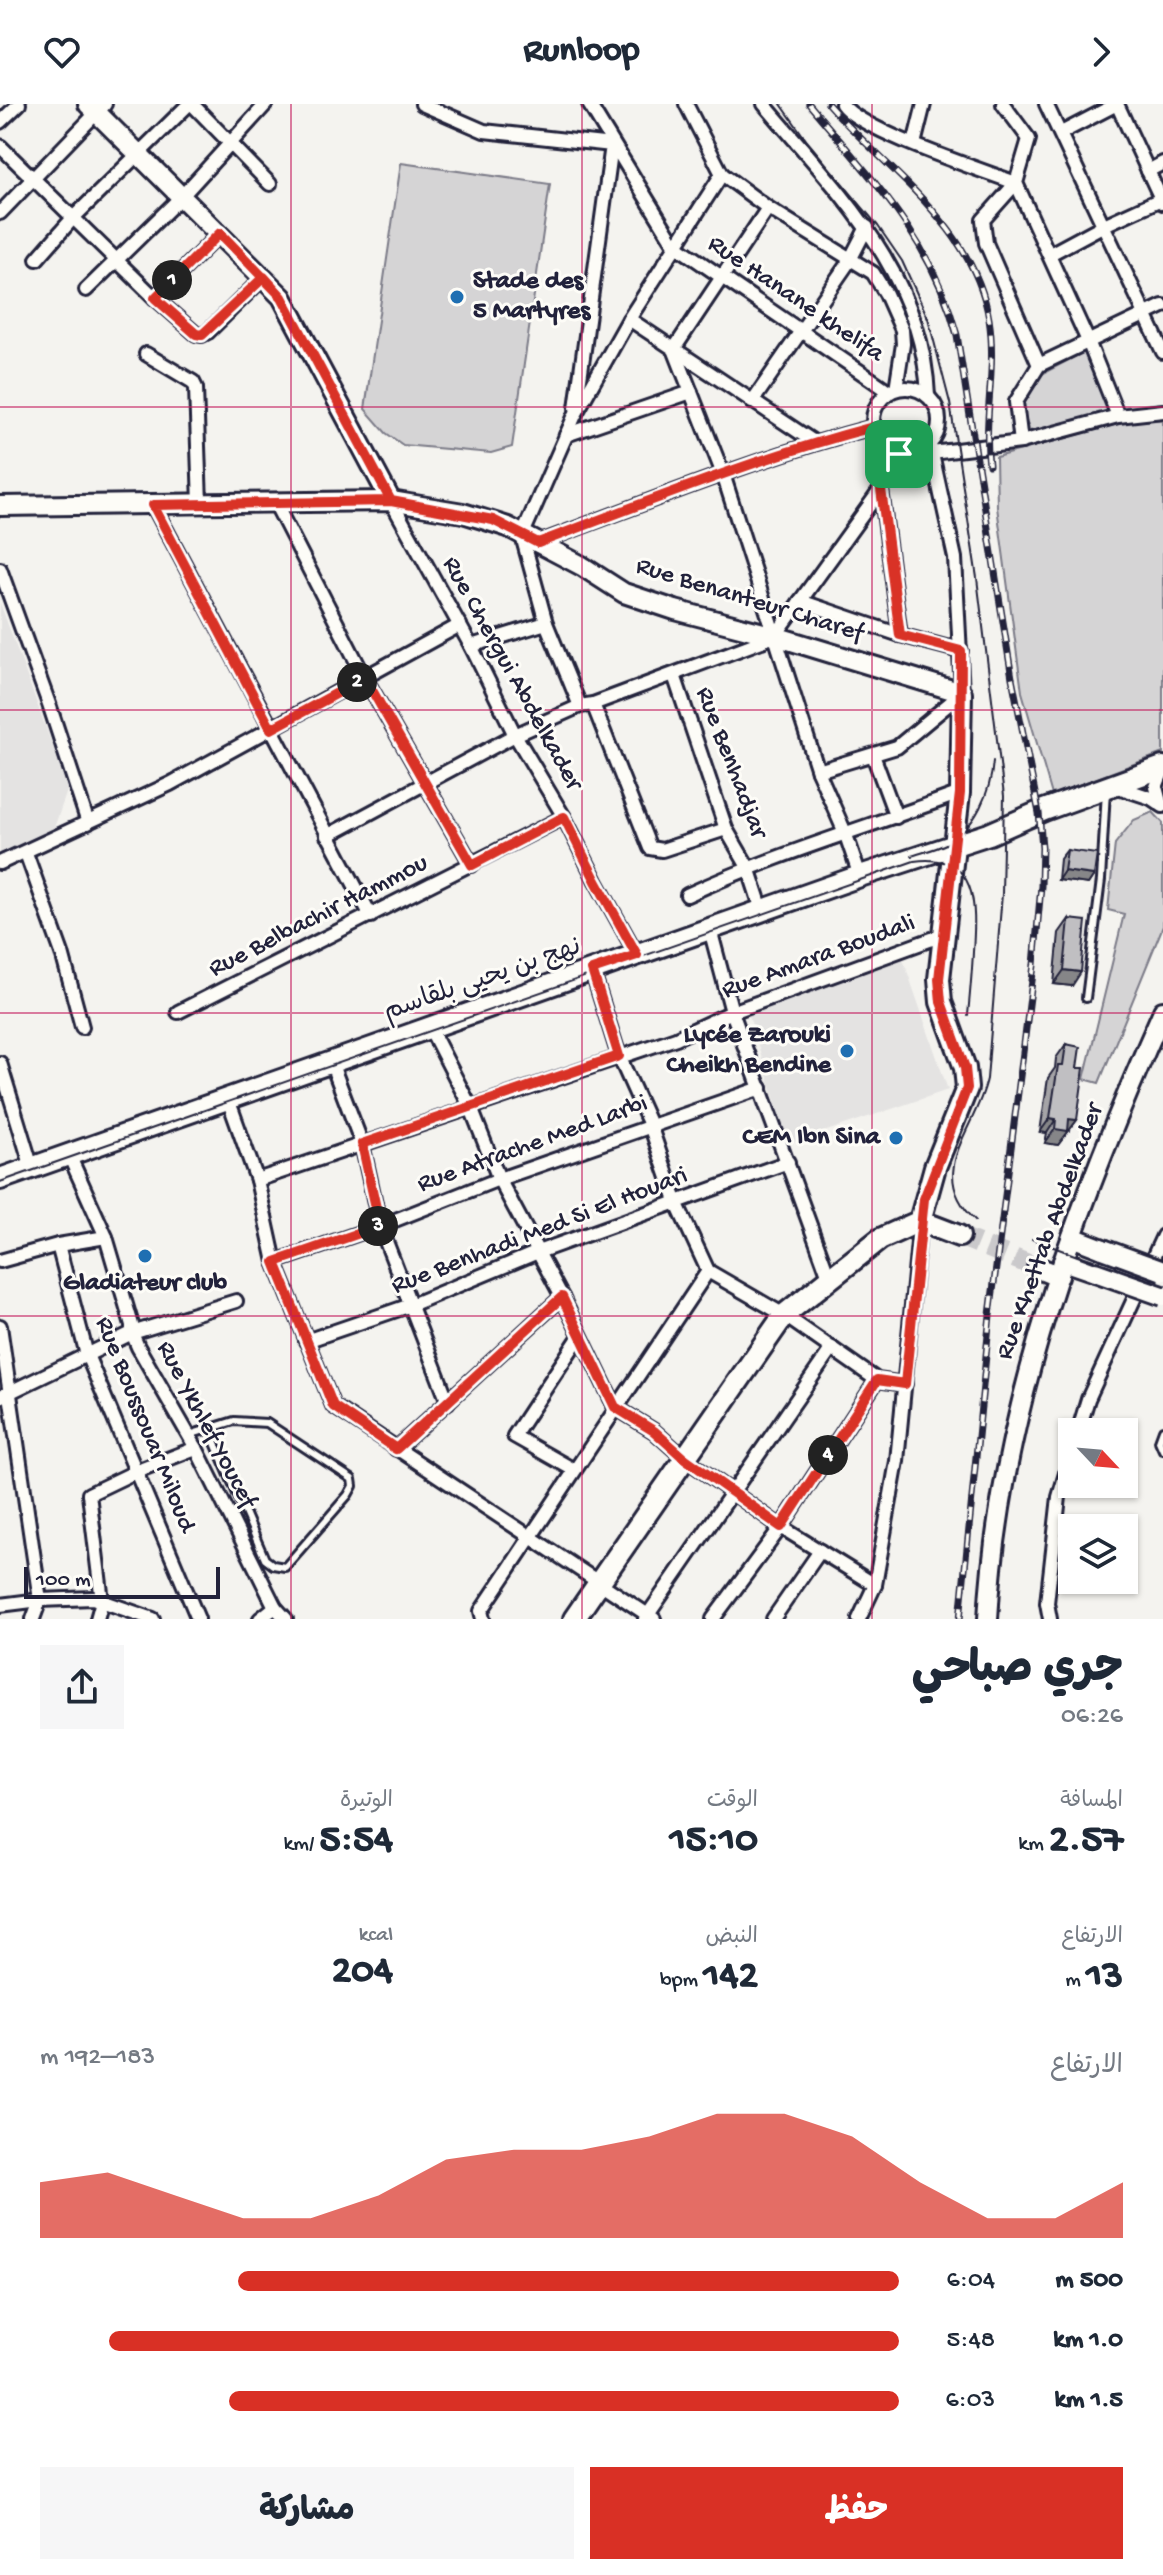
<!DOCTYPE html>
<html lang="ar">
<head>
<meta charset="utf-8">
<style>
  body { margin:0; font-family:"Gochi Hand","Playpen Sans Arabic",sans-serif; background:#f6f6f7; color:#1f2937; direction:rtl; height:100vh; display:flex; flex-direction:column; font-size:30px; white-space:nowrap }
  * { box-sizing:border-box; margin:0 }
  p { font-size:26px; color:#747a83 }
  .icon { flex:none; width:44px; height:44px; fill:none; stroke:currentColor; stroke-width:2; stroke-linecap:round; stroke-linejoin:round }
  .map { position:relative; height:1515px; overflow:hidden; direction:ltr }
  .panel { display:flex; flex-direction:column; background:#fff; flex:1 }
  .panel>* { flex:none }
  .needle { width:52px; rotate:116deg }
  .buttons { position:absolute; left:1058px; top:1314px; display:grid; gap:16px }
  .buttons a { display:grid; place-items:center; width:80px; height:80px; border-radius:0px; background:#fff; box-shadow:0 2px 6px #0004; font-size:40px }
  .scale { position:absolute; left:24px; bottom:20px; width:196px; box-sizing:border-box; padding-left:8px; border:4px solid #22223b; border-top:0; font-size:22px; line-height:28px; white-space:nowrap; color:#22223b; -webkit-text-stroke:6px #fdfcf7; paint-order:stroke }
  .pin { position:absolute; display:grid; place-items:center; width:68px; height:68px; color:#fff; margin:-34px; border-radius:16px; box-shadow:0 4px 12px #0006 }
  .km { position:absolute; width:40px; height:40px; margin:-20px; border-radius:50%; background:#222; color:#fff; font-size:22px; line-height:40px; text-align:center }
  .round { display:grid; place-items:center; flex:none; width:84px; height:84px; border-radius:0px; background:#f6f6f7 }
  .overview { display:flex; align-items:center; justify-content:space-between; height:136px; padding:0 40px }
  h1 { font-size:44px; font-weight:800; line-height:60px }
  .stats { display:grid; grid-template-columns:repeat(3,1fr); gap:12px; height:136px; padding:8px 40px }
  .stats div { display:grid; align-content:center }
  .stats b { font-size:40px; font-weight:800 }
  .stats small { font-size:22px; font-weight:400 }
  .stats p { font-size:22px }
  .chart { height:224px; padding:16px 40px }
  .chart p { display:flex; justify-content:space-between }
  .chart svg { width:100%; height:144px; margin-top:8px; fill:#d93025; opacity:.7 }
  .action { display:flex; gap:16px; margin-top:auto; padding:16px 40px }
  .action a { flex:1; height:92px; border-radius:0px; background:#d93025; color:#fff; font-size:32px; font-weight:800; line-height:92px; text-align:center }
  .action a+a { background:#f6f6f7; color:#1f2937 }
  ul { padding:0 40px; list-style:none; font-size:26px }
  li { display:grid; grid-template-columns:128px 96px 1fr; align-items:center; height:60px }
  li i { height:20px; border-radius:10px; background:#d93025 }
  header { display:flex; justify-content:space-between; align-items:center; height:104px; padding:0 40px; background:#fff; font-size:36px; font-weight:800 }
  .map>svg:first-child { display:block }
  .built { fill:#e4e3e2 }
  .green { fill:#d5d4d5; stroke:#7c7b88; stroke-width:2 }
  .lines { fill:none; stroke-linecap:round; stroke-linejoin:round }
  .primary-tunnel { stroke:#cac9cb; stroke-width:20; stroke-dasharray:20 10; stroke-linecap:butt }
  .service-casing { stroke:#22223b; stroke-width:12 }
  .minor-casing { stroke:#22223b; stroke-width:18 }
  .secondary-casing { stroke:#22223b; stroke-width:24 }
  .primary-casing { stroke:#22223b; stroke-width:26 }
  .service { stroke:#fdfcf7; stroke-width:6 }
  .minor { stroke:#fdfcf7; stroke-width:12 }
  .secondary { stroke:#fdfcf7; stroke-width:18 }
  .primary { stroke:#fdfcf7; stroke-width:20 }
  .tram { stroke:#22223b; stroke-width:2 }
  .rail-casing { stroke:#22223b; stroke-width:7 }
  .rail { stroke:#fdfcf7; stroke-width:4; stroke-dasharray:12; stroke-linecap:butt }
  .secondary-bridge-casing { stroke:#22223b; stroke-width:24; stroke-linecap:butt }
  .secondary-bridge { stroke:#fdfcf7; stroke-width:18 }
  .wall { fill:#a5a4a7; stroke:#22223b; stroke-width:2 }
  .shaded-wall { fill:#868688; stroke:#22223b; stroke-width:2 }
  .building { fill:#c0bfc2; stroke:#22223b; stroke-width:2 }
  .route-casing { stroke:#fff; stroke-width:16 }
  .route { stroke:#d93025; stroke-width:10 }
  .grid { fill:none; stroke:#c2185b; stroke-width:2; stroke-opacity:0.55 }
  .poi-dot { fill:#1f6fb2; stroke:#fdfcf7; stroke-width:3 }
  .labels { text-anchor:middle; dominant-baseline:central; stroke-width:6; stroke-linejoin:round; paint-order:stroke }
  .poi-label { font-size:26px; font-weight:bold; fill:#22223b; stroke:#fdfcf7; text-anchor:end }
  .street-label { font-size:26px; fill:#22223b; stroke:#fdfcf7 }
</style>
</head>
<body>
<header><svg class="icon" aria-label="forward" viewBox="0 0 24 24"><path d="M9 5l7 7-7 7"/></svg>Runloop<svg class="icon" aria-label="heart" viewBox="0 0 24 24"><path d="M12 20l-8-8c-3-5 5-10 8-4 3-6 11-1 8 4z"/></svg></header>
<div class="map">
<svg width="1163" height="1515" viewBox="0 0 1163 1515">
  <rect width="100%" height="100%" fill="#f4f3ef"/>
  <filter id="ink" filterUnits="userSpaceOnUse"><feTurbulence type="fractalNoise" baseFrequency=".0125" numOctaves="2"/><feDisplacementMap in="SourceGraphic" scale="16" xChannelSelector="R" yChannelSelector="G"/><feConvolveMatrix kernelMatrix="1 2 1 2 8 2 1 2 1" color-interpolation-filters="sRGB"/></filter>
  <g filter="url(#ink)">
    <g class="built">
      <path d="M0,499l68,185 -14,40 -54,27z"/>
      <path d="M903,855l45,131 -160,54 -40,-132z"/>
    </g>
    <g class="green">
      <path d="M401,59l149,21 -38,263 -21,6 -88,-8 -17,-12 -21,-24z"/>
      <path d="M1084,248l26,60 -80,20 -9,-28 17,-28z"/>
      <path d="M1163,315v334l-111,42 -30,-103 -25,-185 -1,-50 129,-35z"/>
      <path d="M1153,708l10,11v103l-64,157 -15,-4 40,-165 -16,-4 7,-66 19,-24z"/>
    </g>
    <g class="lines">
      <path class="primary-tunnel" d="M959,1132l79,32"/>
      <defs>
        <g id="service">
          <path d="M1086,894l15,-118 5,-90"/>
          <path d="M1163,1326l-4,11 4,9"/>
          <path d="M189,1331l45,-14 33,2 85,56 1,7 -5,9 -63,72 -12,-2 -8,-6 -56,-130"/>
        </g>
        <g id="minor">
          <path d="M192,0l78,80"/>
          <path d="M422,0l62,27 128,14 -36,263"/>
          <path d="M589,0l86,141 215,147"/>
          <path d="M686,0l36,70 46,34 105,65 13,21 16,36 1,14 -7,45"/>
          <path d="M764,0c74,88 159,169 164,292"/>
          <path d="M842,0c17,26 139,66 174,79l-33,37 3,23 53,122"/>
          <path d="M1003,0l26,35 -13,44 72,158 30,75"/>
          <path d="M1046,0l117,248"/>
          <path d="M0,18l19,-18"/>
          <path d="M1061,29l56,-29 46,99"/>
          <path d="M914,40l10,-40"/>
          <path d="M0,42l155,152 41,36 6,1 6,-3 56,-55"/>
          <path d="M1148,67l15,-8"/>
          <path d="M768,104l-94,141 49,125 95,297 28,64 14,41"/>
          <path d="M0,109l105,-109"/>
          <path d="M1050,150l54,-29 57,-26"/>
          <path d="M37,155l36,-41 116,-114"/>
          <path d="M86,186l96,-94 84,-92"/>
          <path d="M155,194l65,-65"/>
          <path d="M629,215l185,123"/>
          <path d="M146,250l47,28 3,6 4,116"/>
          <circle cx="906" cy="317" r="33"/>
          <path d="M752,298l98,-142 17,-33"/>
          <path d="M566,331l125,-43"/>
          <path d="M1021,338l-5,-40 23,-37 124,-59"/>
          <path d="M932,349l89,-11 97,-26 45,-5"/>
          <path d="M881,385l19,146"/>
          <path d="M274,397l91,177 107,187"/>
          <path d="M391,397l80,145 44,89 49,82 32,64 41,74"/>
          <path d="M153,401l218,411"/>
          <path d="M538,439c110,-41 220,-86 335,-116"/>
          <path d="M0,465l49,135 39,119"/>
          <path d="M800,497l100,34 61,16"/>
          <path d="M775,532l106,-147 18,-35"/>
          <path d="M471,542l75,-23"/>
          <path d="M674,571l52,154 22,38 14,43"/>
          <path d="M593,600l57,144 12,2 64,-21"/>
          <path d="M580,602l-34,-83 -24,-87 53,-121 54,-96 93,-145"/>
          <path d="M873,651l23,62"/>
          <path d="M818,667l79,-24 65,-54 -7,-135 -25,-113"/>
          <path d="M1115,682l36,12 12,8"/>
          <path d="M1160,698l-4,-15 7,-17"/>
          <path d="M327,732l188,-101 65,-29 13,-2 182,-68"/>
          <path d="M26,749l36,100 20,74"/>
          <path d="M0,759l170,-79 290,-159"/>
          <path d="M687,791c88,-41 182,-68 273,-102"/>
          <path d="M710,825l22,83 97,265"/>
          <path d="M592,866l27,86 31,69 27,79 31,67 76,44 93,65 28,4"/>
          <path d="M178,908l386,-195"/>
          <path d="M430,924l41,80 28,71 63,118 53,110 39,24 29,26 98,70 94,58"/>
          <path d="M331,958l31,82 18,82 68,176"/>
          <path d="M0,959l32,105"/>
          <path d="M228,995l29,81 18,82 58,144 321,213"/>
          <path d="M69,1051l37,82 26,88v8l6,14 58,101 79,159 11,12"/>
          <path d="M257,1076l419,-142 56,-26 211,-77"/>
          <path d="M58,1141l29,110 111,264"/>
          <path d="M0,1157l58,-16 48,-8"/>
          <path d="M275,1158l105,-36 119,-47 262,-91"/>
          <path d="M0,1222l40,274 -7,19"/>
          <path d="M306,1237l105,-36 127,-53 250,-90"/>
          <path d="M0,1293l132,-64 104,-32"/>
          <path d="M1078,1328l10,-33 75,-163"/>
          <path d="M396,1345l166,-152"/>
          <path d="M574,1366l-60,-34 66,-100"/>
          <path d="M0,1501l40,-5 53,-2 60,21"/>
          <path d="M97,1515l5,-18 -13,-107 48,-23 59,-23"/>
          <path d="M260,1515l15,-12"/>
          <path d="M483,1515l-2,-8 227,-340"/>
          <path d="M645,1515l187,-271"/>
          <path d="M713,1515l68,-92 96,-147"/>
          <path d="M773,1515l47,-68"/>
          <path d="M859,1515l16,-34 22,-124 23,-240"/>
          <path d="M1050,1515l-3,-16 12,-106 13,-44"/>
        </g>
        <g id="secondary">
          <path d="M88,0l194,193 109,204"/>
          <path d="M0,402l391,-5 72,12 45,14 74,39 42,27 51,17 100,26 187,57 -2,100 -6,53"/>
          <path d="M1072,1133l31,12"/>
          <path d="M1063,1157l32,11"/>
          <path d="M988,1515c11,-209 91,-419 175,-608"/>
        </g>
        <g id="primary">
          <path d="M0,1075l860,-303 129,-42 55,-24 119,-43"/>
          <path d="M920,1117l39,15"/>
          <path d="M1038,1164l20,8"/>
          <path d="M574,1515l210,-304 96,-76 40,-18 15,-54 32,-79 -2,-20 -24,-66 -2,-23 15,-133"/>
        </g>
      </defs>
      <use href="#service" class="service-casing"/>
      <use href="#minor" class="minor-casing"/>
      <use href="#secondary" class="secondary-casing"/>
      <use href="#primary" class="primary-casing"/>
      <use href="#service" class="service"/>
      <use href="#minor" class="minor"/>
      <use href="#secondary" class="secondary"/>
      <use href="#primary" class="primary"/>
      <g class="tram">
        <path d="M781,0l26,37 71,85 24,35 26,57 22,85 27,175 27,218 -2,98 -15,185c-12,53 -63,93 -11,142"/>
        <path d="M911,752c12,-4 26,-7 37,-13 28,-16 43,-52 45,-82"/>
        <path d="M0,1078l914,-321c65,-9 62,45 59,91 -1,21 -3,42 -5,63"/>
        <path d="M1032,1135l131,49"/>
      </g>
      <defs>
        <g id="rail">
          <path d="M809,0c62,75 122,133 148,231l55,343 27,135 3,34 -1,39 -7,79 -44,350 -30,304"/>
          <path d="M828,0c58,66 146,122 161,215 8,49 -6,98 0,146"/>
        </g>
      </defs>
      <use href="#rail" class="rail-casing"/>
      <use href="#rail" class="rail"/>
      <defs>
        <g id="secondary-bridge">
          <path d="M1103,1145l60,22"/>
          <path d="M1095,1168l68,24"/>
        </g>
      </defs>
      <use href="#secondary-bridge" class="secondary-bridge-casing"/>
      <use href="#secondary-bridge" class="secondary-bridge"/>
    </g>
    <g class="wall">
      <path d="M1067,746l27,25 -6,9 -30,-4 2,-21z"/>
      <path d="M1069,815l3,67 -18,-2 5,-51z"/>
      <path d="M1066,940l11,24v52l-19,25 -13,-2 2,-10 -7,-1 8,-54 7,-10 1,-10z"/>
    </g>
    <g class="shaded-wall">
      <path d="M1064,767l30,4 -6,9 -30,-4z"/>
      <path d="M1064,866l17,2 -9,14 -18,-2z"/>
      <path d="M1050,1014l6,1 -9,14 -7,-1z"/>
      <path d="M1069,1015l8,1 -19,25 -13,-2 10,-14z"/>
    </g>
    <g class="building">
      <path d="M1067,746l30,4 -3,21 -30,-4z"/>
      <path d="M1069,815l17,2 -5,51 -17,-2z"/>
      <path d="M1066,940l14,3 -3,21h7l-7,52 -8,-1 -1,12 -13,-2 1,-10 -6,-1 8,-53h5z"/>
    </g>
  </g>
  <g class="lines" filter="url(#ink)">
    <defs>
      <path id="route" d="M899,350l-17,-9 -9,-18c-115,30 -225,75 -335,116l-45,-23 -102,-19 -109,-204 -18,-20 -62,58 -6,-1 -41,-36 65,-65 62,64 109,204 -238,4 118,224 94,-51 107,187 92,-48 32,64 41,74 -45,15 27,86 -257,88 18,82 -105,36 58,144 63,43 166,-152 53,110 39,24 29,26 98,70 96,-147 28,4 19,-185 43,-111 -2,-20 -24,-66 -2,-23 21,-186 1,-142 -61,-16 -19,-146 18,-35"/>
    </defs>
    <use href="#route" class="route-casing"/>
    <use href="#route" class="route"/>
  </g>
  <path class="grid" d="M291,0v1515M582,0v1515M872,0v1515M0,303h1163M0,606h1163M0,909h1163M0,1212h1163"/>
  <g class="poi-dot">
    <circle cx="457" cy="193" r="8"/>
    <circle cx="847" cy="947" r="8"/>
    <circle cx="896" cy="1034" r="8"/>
    <circle cx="145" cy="1152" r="8"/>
  </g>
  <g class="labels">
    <g class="poi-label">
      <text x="473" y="178" text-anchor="start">Stade des<tspan x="473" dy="30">5 Martyres</tspan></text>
      <text x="831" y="932">Lycée Zarouki<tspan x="831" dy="30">Cheikh Bendine</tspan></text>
      <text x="880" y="1034">CEM Ibn Sina</text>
      <text x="145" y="1180" text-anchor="middle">Gladiateur club</text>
    </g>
    <g class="street-label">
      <text transform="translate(795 196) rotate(34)">Rue Hanane khelifa</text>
      <text transform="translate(749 497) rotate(17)">Rue Benanteur Charef</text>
      <text transform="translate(511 570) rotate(61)">Rue Chergui Abdelkader</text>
      <text transform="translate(730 659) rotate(69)">Rue Benhadjar</text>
      <text transform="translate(319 813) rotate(-27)">Rue Belbachir Hammou</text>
      <text transform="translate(819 854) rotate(-20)">Rue Amara Boudali</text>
      <text transform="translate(483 877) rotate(-19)">نهج بن يحيى بلقاسم</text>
      <text transform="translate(533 1041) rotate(-20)">Rue Atrache Med Larbi</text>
      <text transform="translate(540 1128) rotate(-21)">Rue Benhadi Med Si El Houari</text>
      <text transform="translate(1051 1128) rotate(-70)">Rue Khettab Abdelkader</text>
      <text transform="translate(144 1321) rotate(68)">Rue Boussouar Miloud</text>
      <text transform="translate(205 1321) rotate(62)">Rue Ykhlef Youcef</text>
    </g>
  </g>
</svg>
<div class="buttons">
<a><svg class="needle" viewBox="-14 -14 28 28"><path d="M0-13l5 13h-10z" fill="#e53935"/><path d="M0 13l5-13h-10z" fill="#747a83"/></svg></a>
<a><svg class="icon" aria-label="layers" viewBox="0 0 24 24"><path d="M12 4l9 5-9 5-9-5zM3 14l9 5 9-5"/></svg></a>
</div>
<div class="scale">100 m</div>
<div class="pin" style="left:899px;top:350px;background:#1e9e55"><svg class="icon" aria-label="arrive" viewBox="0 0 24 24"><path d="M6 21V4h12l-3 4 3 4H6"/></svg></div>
<b class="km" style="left:172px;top:176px">1</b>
<b class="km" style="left:357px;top:578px">2</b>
<b class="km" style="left:378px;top:1122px">3</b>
<b class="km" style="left:828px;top:1351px">4</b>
</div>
<section class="panel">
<div class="overview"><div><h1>جري صباحي</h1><p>06:26</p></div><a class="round"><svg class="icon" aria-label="share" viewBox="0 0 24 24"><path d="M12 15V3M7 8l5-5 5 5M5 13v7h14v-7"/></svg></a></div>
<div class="stats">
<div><p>المسافة</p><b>2.57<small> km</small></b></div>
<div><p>الوقت</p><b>15:10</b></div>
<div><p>الوتيرة</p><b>5:54<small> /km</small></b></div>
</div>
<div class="stats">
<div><p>الارتفاع</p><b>13<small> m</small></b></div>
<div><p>النبض</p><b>142<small> bpm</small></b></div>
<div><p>kcal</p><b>204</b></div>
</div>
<div class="chart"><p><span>الارتفاع</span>183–192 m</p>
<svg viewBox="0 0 160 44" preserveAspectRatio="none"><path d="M0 44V27L10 24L20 31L30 38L40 38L50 31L60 20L70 17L80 17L90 13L100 6L110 6L120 13L130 27L140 38L150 38L160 27V44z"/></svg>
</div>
<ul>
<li><b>500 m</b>6:04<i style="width:77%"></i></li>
<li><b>1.0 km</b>5:48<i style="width:92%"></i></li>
<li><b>1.5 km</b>6:03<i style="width:78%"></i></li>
</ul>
<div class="action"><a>حفظ</a><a>مشاركة</a></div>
</section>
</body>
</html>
